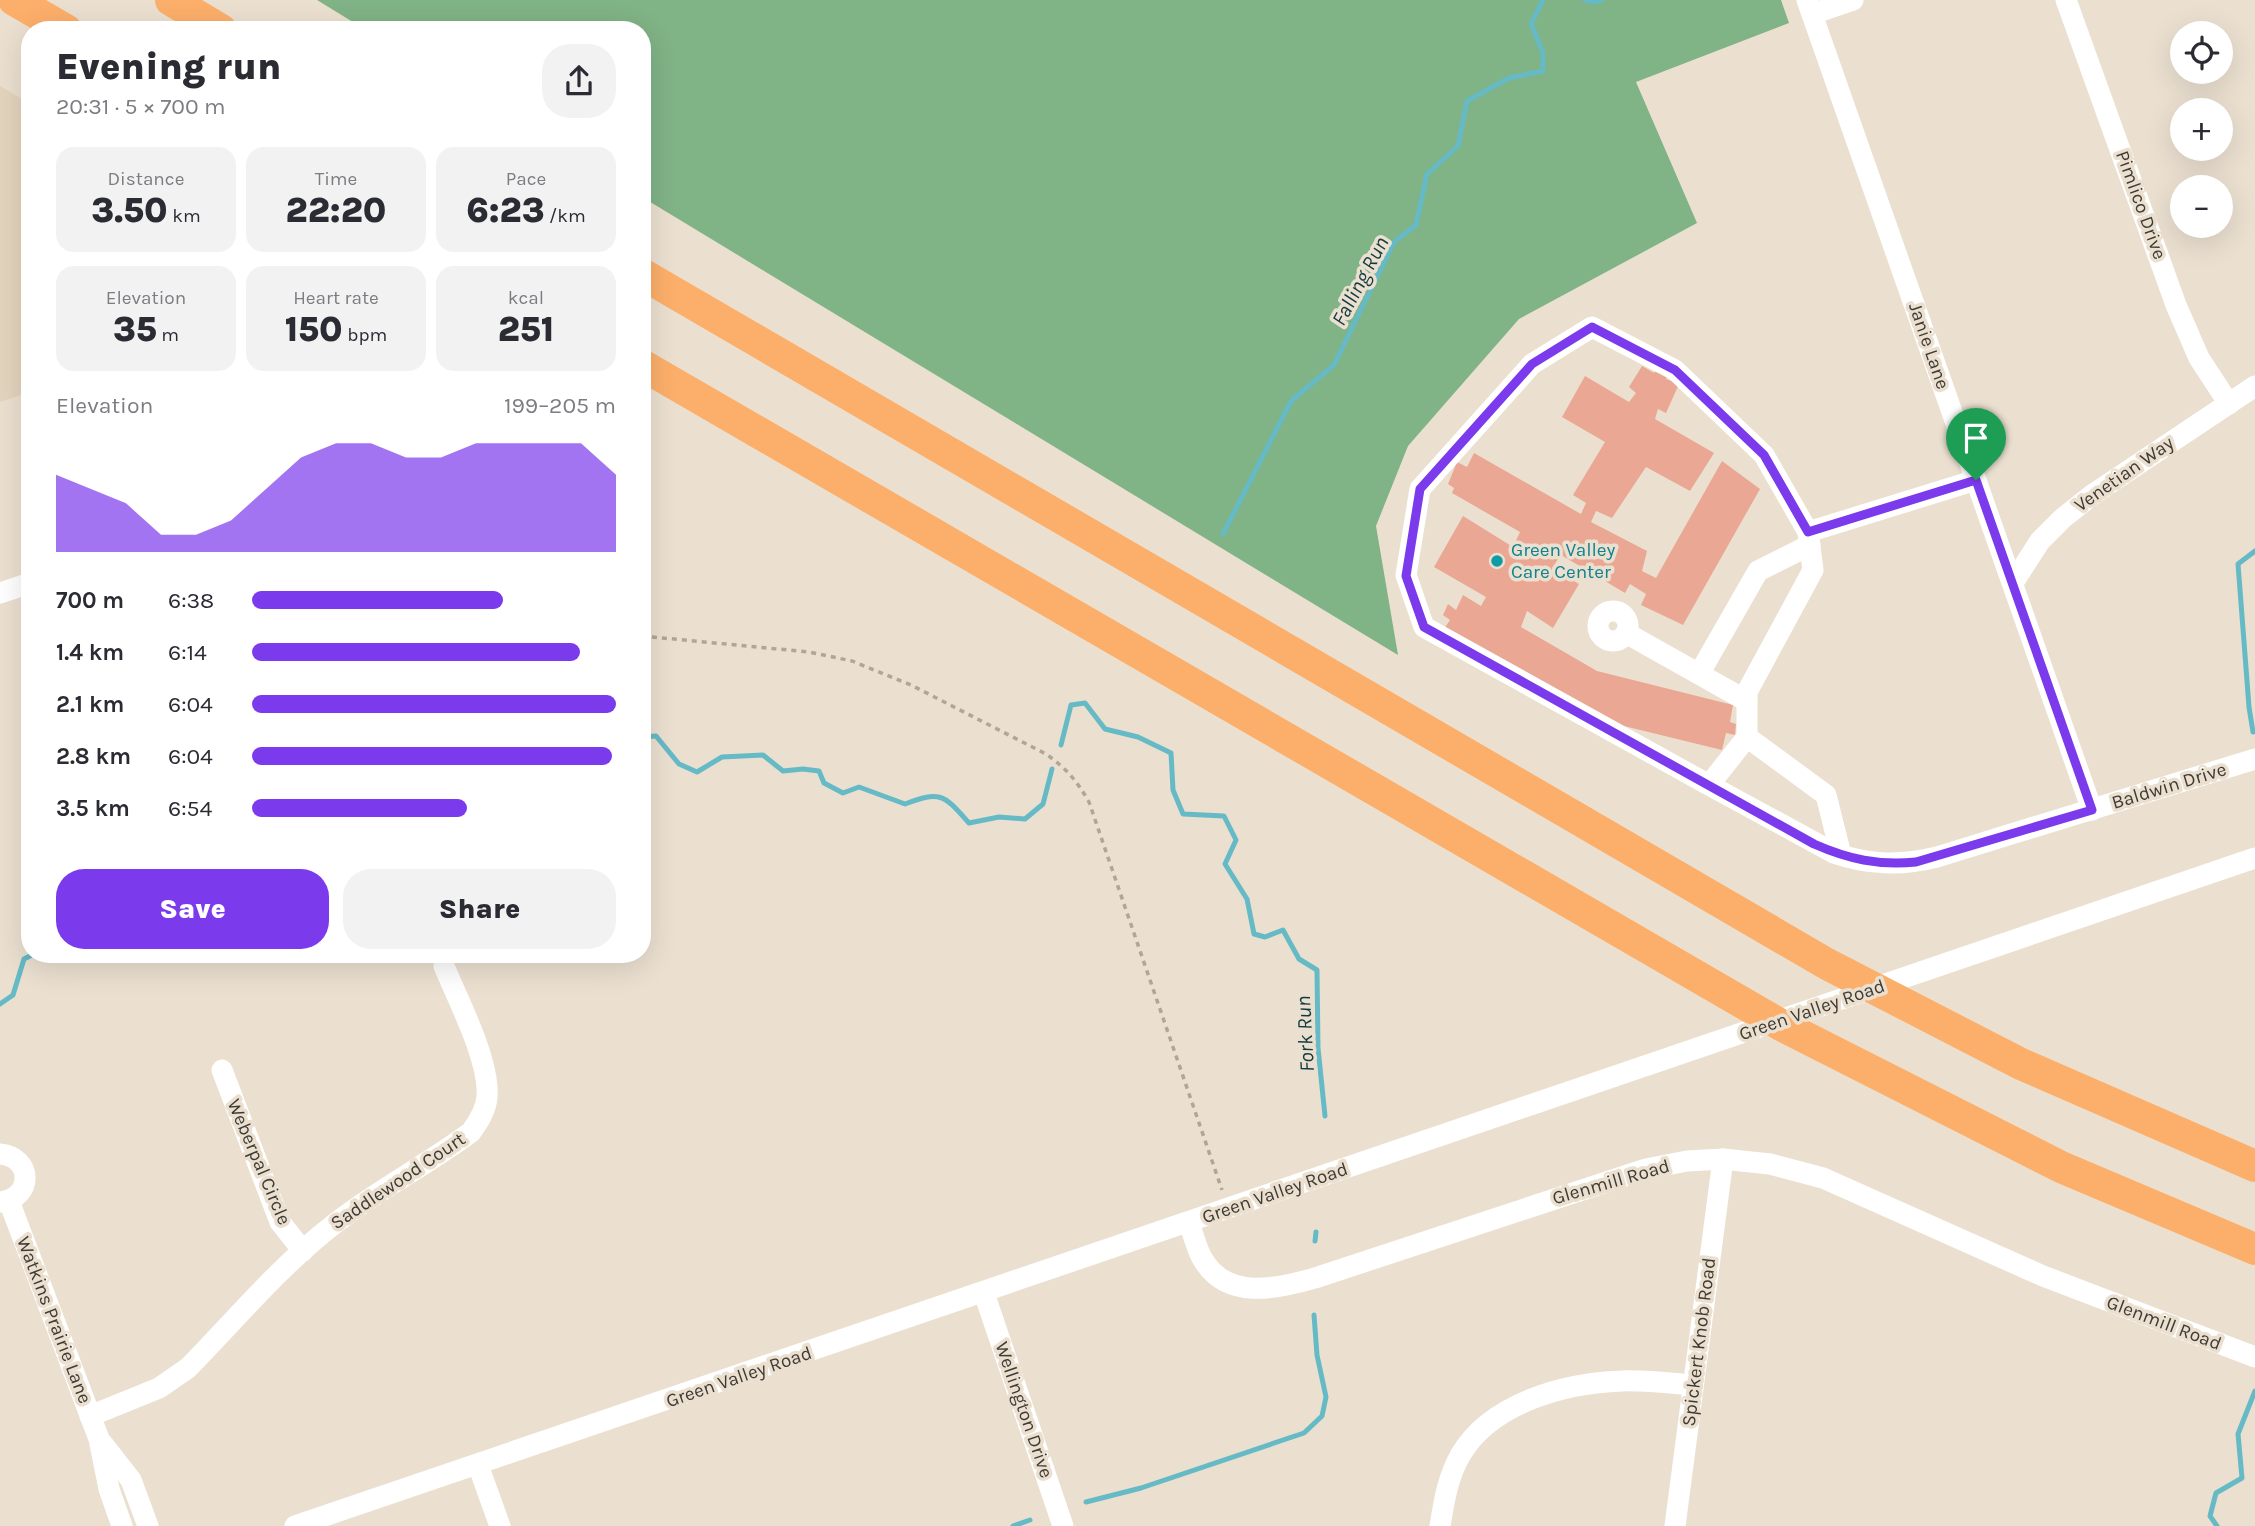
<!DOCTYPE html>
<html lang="en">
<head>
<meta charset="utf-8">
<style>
  body { margin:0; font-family:Karla,sans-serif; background:#f2f2f3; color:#2b2b33; height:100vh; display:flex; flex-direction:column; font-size:26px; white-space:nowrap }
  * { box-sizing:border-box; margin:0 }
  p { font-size:23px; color:#7c7c81 }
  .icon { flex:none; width:38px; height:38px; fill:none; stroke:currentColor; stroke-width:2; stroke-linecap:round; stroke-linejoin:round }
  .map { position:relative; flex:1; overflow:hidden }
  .details { position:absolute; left:21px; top:21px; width:630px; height:942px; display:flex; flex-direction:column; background:#fff; border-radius:28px; box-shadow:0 7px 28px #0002 }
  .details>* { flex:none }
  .tools { position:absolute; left:2170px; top:21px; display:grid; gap:14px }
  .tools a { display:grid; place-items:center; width:63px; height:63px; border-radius:50%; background:#fff; box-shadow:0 7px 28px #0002; font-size:35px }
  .pin { position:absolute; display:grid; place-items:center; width:60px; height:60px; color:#fff; margin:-72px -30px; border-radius:50% 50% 50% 0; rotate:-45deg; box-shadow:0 0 7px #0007 }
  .pin .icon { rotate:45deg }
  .round { display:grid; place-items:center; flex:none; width:74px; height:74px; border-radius:28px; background:#f2f2f3 }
  .headline { display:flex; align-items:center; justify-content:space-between; height:119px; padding:0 35px }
  h1 { font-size:38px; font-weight:800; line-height:52px }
  .stats { display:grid; grid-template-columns:repeat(3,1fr); gap:10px; height:119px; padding:7px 35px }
  .stats div { display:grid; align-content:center; border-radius:18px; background:#f2f2f3; text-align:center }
  .stats b { font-size:35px; font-weight:800 }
  .stats small { font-size:19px; font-weight:400 }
  .stats p { font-size:19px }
  .chart { height:196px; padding:14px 35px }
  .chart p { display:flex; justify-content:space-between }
  .chart svg { width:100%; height:126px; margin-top:7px; fill:#7c3aed; opacity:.7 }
  .button { display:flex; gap:14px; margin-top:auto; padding:14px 35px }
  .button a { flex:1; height:80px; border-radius:28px; background:#7c3aed; color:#fff; font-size:28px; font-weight:800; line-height:80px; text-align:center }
  .button a+a { background:#f2f2f3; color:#2b2b33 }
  ul { padding:0 35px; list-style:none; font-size:23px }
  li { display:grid; grid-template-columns:112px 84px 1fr; align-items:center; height:52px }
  li i { height:18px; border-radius:9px; background:#7c3aed }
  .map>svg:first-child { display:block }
  .built { fill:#e3d4bd }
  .forest { fill:#80b386 }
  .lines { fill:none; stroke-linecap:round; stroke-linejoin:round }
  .stream { stroke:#65bac6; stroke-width:5 }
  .building { fill:#eaa793 }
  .path { stroke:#aea699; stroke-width:3.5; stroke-dasharray:5 5; stroke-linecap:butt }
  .minor { stroke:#fff; stroke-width:21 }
  .highway { stroke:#fcaf6a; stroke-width:32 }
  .route-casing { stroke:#fff; stroke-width:14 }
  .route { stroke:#7c3aed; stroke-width:9 }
  .culture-dot { fill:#0f9aa8; stroke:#ebe0d0; stroke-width:2.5 }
  .labels { text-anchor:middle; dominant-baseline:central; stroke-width:7; stroke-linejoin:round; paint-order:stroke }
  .street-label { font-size:19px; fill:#3f3b34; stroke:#ebe0d0 }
  .culture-label { font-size:19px; fill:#0d838f; stroke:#ebe0d0; text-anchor:start }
  .water-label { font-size:21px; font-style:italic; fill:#123b40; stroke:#ebe0d0 }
</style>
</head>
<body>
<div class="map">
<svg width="2255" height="1526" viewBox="0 0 2255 1526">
  <rect width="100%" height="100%" fill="#ebe0d0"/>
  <path class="built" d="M0,86l30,18v288l-30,10z"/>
  <path class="forest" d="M317,0h1464l8,23 -153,59 61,141 -178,96 -111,127 -32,80 22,129 -756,-458v-167h-276z"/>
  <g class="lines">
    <g class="stream">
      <path d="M1585,0l9,2 8,-2"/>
      <path d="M1223,534l68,-133 43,-36 60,-123 22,-17 11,-51 31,-28 9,-45 42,-23 34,-7v-18l-12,-29 12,-24"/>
      <path d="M2253,732l-4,-25 -11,-143 17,-13"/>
      <path d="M642,737l14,-1 23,28 18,8 25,-15 41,-2 20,16 20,-2 16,2 5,12 19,10 16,-6 46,17c36,-14 39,-9 64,19l30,-6 26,2 18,-15 9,-35"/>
      <path d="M1061,745l10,-40 14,-2 20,26 33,8 33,16 2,37 10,24 41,2 12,24 -11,24 22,35 7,35 11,3 18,-7 16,29 18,11 1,78 7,68"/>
      <path d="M0,1004l13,-9 11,-36 10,-5"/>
      <path d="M1315,1241l1,-9"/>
      <path d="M1086,1502l55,-14 163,-55 18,-17 4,-19 -9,-42 -3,-40"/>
      <path d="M1013,1526l17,-6"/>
      <path d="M2217,1526l-7,-10 6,-23 26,-15 -4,-44 17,-43"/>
    </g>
  </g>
  <path class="building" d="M1642,366l12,7 4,-5 11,5 -3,6 13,5 -13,29 -8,-4 -3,10 59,34 -24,38 -44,-24 -34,51 -16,-7 -5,11 56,29 -5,20 14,7 66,-117 38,28 -77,136 -42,-20 5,-11 -16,-10 -5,9 -64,-38 -9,13 27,16 -26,44 -26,-17 -6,16 76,44 136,34 -3,17 6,2 -1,11 -9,-2 -4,17 -139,-34 -141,-84 8,-12 -7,-5 5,-11 8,6 7,-15 18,11 5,-9 -52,-30 29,-51 50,31 7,-15 -68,-39 2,-5 -6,-4 9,-22 10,5 7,-14 107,61 5,-11 -13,-8 32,-53 -43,-25 23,-41 44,26 7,-9 -7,-6z"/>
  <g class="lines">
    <path class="path" d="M642,636l167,16 43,9 59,24 135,69c20,14 31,27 43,48l133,388"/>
    <g class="minor">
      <path d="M1807,0l285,810"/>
      <path d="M2066,0l110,305 23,53 30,46"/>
      <path d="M1812,14l41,-14"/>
      <path d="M1808,532l168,-52"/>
      <path d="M2013,583l27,-42 23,-23 29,-23 163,-109"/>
      <path d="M0,593l30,-10"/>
      <circle cx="1613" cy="626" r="15"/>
      <path d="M1626,633l121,68"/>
      <path d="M1699,674l59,-103 52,-26"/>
      <path d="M1747,737l79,58 15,60"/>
      <path d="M1709,785l-285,-158 -18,-52 14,-86 112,-125 60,-37 83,43 89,85 44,77 5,38 -66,122v45l-38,48 125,68c35,12 67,13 103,4l318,-98"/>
      <path d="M222,1070l58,152 23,29"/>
      <path d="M0,1154c33,3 34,44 0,48"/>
      <path d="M9,1201l90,238 10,50 13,37"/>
      <path d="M1189,1222c4,12 7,25 13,36 24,43 75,31 113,20l331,-109 41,-8 36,-2 47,5 53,14 220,98 212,81"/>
      <path d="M984,1293l79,233"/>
      <path d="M90,1416l69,-28 29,-20c47,-48 92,-102 145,-143 44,-35 94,-60 138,-93 8,-11 15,-22 16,-35 3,-36 -29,-97 -43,-131"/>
      <path d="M102,1443l29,37 17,46"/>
      <path d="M478,1465l22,61"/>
      <path d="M295,1526l1960,-668"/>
      <path d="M1440,1526c4,-25 8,-50 21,-72 31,-52 105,-71 161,-73 23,-1 47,2 70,4"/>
      <path d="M1675,1526l48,-367"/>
    </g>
    <g class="highway">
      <path d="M14,0l52,30"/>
      <path d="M171,0l50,30"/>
      <path d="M642,274l1185,690 194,100 234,102"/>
      <path d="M642,365l1139,660 280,142 194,82"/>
    </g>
  </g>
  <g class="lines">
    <defs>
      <path id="route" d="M1592,327l83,43 89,85 44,77 168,-52 116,330 -176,52c-37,4 -68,-3 -102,-18l-390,-217 -18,-51 14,-87 112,-125z"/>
    </defs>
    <use href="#route" class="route-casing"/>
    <use href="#route" class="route"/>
  </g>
  <circle class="culture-dot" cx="1497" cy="561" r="7"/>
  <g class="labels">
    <g class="street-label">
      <text transform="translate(2141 205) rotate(70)">Pimlico Drive</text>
      <text transform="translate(1929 346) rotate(71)">Janie Lane</text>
      <text transform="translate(2124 474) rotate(-35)">Venetian Way</text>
      <text transform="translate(2169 786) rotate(-17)">Baldwin Drive</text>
      <text transform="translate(1812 1010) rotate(-19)">Green Valley Road</text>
      <text transform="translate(259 1162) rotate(67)">Weberpal Circle</text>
      <text transform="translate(398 1181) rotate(-34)">Saddlewood Court</text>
      <text transform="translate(1611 1182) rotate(-16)">Glenmill Road</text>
      <text transform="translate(1275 1193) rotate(-19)">Green Valley Road</text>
      <text transform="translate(54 1320) rotate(69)">Watkins Prairie Lane</text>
      <text transform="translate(2164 1323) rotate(21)">Glenmill Road</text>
      <text transform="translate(1699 1342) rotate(-83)">Spickert Knob Road</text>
      <text transform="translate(739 1377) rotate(-19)">Green Valley Road</text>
      <text transform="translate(1024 1410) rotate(71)">Wellington Drive</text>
    </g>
    <g class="culture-label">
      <text x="1511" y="550">Green Valley<tspan x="1511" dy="22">Care Center</tspan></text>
    </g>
    <g class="water-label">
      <text transform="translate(1360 281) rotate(-62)">Falling Run</text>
      <text transform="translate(1305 1034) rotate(-93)">Fork Run</text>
    </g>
  </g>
</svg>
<div class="tools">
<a><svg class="icon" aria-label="locate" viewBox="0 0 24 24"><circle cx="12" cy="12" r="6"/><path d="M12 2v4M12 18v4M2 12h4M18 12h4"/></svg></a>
<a>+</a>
<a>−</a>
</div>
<div class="pin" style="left:1976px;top:480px;background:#1e9e55"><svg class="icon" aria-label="arrive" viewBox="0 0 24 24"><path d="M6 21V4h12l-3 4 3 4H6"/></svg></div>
<section class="details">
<div class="headline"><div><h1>Evening run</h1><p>20:31 · 5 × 700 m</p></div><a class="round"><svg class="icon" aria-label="share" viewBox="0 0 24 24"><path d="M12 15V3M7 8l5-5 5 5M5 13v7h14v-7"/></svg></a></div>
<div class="stats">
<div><p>Distance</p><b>3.50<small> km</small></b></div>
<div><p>Time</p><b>22:20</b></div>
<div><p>Pace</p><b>6:23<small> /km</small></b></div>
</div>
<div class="stats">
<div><p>Elevation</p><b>35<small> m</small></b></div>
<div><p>Heart rate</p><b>150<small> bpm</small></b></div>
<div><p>kcal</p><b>251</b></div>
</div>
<div class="chart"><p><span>Elevation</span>199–205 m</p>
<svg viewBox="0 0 160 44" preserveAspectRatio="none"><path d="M0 44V17L10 22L20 27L30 38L40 38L50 33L60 22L70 11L80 6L90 6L100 11L110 11L120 6L130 6L140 6L150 6L160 17V44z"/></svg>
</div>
<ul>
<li><b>700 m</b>6:38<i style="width:69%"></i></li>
<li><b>1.4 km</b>6:14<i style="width:90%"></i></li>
<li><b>2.1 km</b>6:04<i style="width:100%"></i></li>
<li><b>2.8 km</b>6:04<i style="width:99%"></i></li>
<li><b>3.5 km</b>6:54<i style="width:59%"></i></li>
</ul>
<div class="button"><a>Save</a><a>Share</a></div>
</section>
</div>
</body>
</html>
